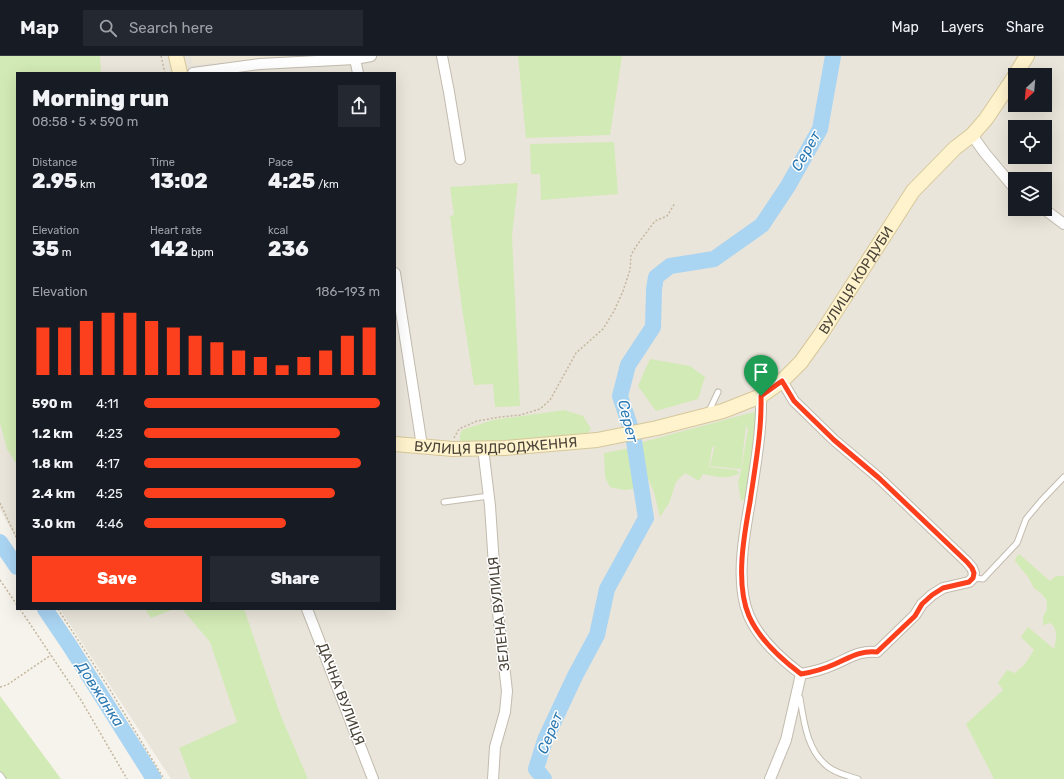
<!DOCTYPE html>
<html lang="en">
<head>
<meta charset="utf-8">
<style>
  body { margin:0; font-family:Rubik,sans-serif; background:#242831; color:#f1f3f6; height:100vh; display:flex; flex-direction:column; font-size:15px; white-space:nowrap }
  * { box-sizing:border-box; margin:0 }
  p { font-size:13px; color:#9ea1a6 }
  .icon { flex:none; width:22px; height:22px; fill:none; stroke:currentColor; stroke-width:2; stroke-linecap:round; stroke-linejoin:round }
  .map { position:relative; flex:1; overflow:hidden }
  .details { position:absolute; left:16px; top:16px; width:380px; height:538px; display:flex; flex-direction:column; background:#171b24; border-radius:0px; box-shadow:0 4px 16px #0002 }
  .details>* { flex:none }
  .needle { width:26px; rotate:206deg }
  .buttons { position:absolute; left:1008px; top:12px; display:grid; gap:8px }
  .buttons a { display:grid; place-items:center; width:44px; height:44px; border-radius:0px; background:#171b24; box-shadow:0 4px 16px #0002; font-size:20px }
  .pin { position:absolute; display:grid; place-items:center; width:34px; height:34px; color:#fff; margin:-41px -17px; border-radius:50% 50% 50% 0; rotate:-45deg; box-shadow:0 0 4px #0007 }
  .pin .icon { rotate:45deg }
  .round { display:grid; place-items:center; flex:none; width:42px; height:42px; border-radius:0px; background:#242831 }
  .summary { display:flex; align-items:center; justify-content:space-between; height:68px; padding:0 16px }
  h1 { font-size:22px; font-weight:800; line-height:30px }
  .metrics { display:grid; grid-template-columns:repeat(3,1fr); gap:6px; height:68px; padding:4px 16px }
  .metrics div { display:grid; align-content:center }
  .metrics b { font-size:20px; font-weight:800 }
  .metrics small { font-size:11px; font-weight:400 }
  .metrics p { font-size:11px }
  .chart { height:112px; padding:8px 16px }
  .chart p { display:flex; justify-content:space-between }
  .chart svg { width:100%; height:72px; margin-top:4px; stroke:#fc3f1d; stroke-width:6 }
  .button { display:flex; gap:8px; margin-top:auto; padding:8px 16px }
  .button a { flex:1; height:46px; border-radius:0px; background:#fc3f1d; color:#fff; font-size:16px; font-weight:800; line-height:46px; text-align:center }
  .button a+a { background:#242831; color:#f1f3f6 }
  ul { padding:0 16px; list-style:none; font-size:13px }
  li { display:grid; grid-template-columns:64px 48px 1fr; align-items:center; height:30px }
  li i { height:10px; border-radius:5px; background:#fc3f1d }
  header { display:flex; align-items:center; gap:24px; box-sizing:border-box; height:56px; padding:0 20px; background:#171b24; border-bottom:1px solid #363941 }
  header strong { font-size:19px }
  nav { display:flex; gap:22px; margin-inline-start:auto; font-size:14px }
  .search { width:280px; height:36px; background:#242831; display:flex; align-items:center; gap:10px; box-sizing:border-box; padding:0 14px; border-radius:0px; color:#9ea1a6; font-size:15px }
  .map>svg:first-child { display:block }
  .residential { fill:#eae5da; fill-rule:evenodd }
  .education { fill:#efe8d6 }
  .green { fill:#d2eab5 }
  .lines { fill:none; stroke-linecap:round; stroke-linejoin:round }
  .river { stroke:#a9d4f2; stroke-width:16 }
  .lane-casing { stroke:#c2bbae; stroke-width:7 }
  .street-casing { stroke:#c2bbae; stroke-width:12 }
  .secondary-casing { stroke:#d6c79b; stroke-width:16 }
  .path { stroke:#c4b79f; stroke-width:1.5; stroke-dasharray:2 2; stroke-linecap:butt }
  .lane { stroke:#fff; stroke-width:5 }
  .street { stroke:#fff; stroke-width:10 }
  .secondary { stroke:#fff3cd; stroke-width:14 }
  .route-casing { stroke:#fff; stroke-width:8 }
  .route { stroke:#fc3f1d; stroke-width:5 }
  .labels { text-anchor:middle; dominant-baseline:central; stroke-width:3; stroke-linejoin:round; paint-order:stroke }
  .street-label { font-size:14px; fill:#4b4439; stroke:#fff }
  .water-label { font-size:15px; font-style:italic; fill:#2e7ab2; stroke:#fff }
</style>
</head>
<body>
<header>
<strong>Map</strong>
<div class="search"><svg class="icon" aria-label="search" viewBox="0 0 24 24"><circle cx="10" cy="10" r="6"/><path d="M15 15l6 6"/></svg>Search here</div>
<nav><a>Map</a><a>Layers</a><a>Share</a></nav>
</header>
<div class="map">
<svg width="1064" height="723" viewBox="0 0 1064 723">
  <rect width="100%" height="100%" fill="#f6f3ec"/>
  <path class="residential" d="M0,0h1064v723h-893l-111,-170h335v-536h-378v467l-17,-31zM1015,19h30v30h-30zM1015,71h30v30h-30zM1015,123h30v30h-30z"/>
  <path class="education" d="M191,0h100l-98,9z"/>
  <g class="green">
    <path d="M0,0h100l1,17h-84v392l-10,-16 -7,-26z"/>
    <path d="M518,0h104l-12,79 -84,3z"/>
    <path d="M614,86l4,52 -77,6 -1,-26h-9l-1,-30z"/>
    <path d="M518,127l-6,53 8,170 -25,1 -2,-23 -19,1 -12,-77 -12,-92 4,-1 -4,-28z"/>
    <path d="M650,303l40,7 15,11 -7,22 -42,12 -18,-25z"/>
    <path d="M564,354l19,6 8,13 -16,19 -115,-6v-7l2,-5 31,-10z"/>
    <path d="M754,356l2,7 -9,78 -6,4 -3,-19 3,-11 7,-42 -2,-4 -5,44 -31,-3 5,-21 -3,3 -3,19 27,3 4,3c-13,7 -22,4 -37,1l-4,7 -14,-8 -9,9 -7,21 -9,14 -6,-25 -8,-18 -7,-19v-12z"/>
    <path d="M630,392l6,18 -2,23 -10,1 -14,-3 -5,-10 -1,-24z"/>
    <path d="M1019,498l31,27 6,-5h8v203h-70l-28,-55 37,-34 -5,-7 9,-13 8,3 10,-9 9,-14 -13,-13 7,-10 26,22c2,-10 5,-19 -4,-26l-7,2v-8l4,-8v-8l-5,-7 -8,-6 -6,-11 -13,-16 1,-4z"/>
    <path d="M145,553h29l-23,9z"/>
    <path d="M182,553h62l36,105 28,65h-117l-12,-31 58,-26 -27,-80z"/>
    <path d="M0,640l61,83h-61z"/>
  </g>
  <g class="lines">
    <g class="river">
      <path d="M0,486l17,25"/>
      <path d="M45,553l25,37 84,133"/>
      <path d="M544,723l-8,-10 9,-29 30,-64 22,-41 10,-46 39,-71 -13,-83 -13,-39 8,-31 25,-38 1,-38 2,-12 14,-11 44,-7 48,-34 26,-39 32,-57 13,-73"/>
    </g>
    <defs>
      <g id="lane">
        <path d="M708,357l10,-21"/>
        <path d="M444,446l45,-6"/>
        <path d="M973,522l10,1 34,-36 9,-24 15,-18 23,-24"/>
        <path d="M797,639l3,3c4,24 7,52 27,68 8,7 21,10 31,13"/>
        <path d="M0,719l3,4"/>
      </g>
      <g id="street">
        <path d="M442,0l7,36 11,67"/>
        <path d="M355,3l3,14"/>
        <path d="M193,17l67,-9 95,-5 16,-3"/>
        <path d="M972,79l12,17 31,37"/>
        <path d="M1044,153l20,15"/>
        <path d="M395,217l27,173"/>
        <path d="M761,340c1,35 -6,71 -11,106 -6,33 -15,82 -1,114 10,23 32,43 52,58 12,-2 23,-5 34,-10 14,-6 25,-14 42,-12l38,-37 7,-11 10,-9 11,-7 26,-6 4,-4 1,-5 -2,-5 -5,-6 -88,-84 -45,-38 -40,-39 -12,-20"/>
        <path d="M483,392l7,58 6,89 11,96 -2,21 -10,35 -2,32"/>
        <path d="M307,553l66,170"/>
        <path d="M770,723l16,-39 15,-66"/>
      </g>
      <g id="secondary">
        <path d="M176,0l4,17"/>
        <path d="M1015,19l12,-19"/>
        <path id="s1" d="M395,388l58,5 52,-1 92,-8 60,-12 66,-17 38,-15 21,-15 19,-19 20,-28 92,-143 42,-43 17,-13 14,-16 29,-43"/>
      </g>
    </defs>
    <use href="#lane" class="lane-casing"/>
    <use href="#street" class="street-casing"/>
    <use href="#secondary" class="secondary-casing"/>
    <g class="path">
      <path d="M161,0l4,17"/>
      <path d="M454,382l5,-9 18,-8 23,-4 20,-2 20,-6 10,-9 26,-47 27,-24 11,-18 9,-20 7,-21 1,-15 6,-10 18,-24 12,-5 8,-13"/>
      <path d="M0,447l17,36"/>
      <path d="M0,524l17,25"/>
      <path d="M20,553l61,91 46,79"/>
      <path d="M58,553l51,79 55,91"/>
      <path d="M0,631l7,-2 44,-30"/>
    </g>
    <use href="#lane" class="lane"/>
    <use href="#street" class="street"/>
    <use href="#secondary" class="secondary"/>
  </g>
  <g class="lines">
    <defs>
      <path id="route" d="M782,325l12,20 40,39 45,38 88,84 5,6 2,5 -1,5 -4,4 -26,6 -11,7 -10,9 -7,12 -38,36c-17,-2 -28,6 -42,12 -11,5 -22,8 -34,10 -20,-15 -42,-35 -52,-58 -14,-32 -5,-81 1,-114 5,-35 12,-71 11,-106z"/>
    </defs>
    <use href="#route" class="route-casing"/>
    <use href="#route" class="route"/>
  </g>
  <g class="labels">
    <g class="street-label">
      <text stroke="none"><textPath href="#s1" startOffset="524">ВУЛИЦЯ КОРДУБИ</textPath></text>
      <text stroke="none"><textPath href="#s1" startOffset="101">ВУЛИЦЯ ВІДРОДЖЕННЯ</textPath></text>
      <text transform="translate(499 558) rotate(-96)">ЗЕЛЕНА ВУЛИЦЯ</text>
      <text transform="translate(341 638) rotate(69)">ДАЧНА ВУЛИЦЯ</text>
    </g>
    <g class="water-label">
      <text transform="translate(806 95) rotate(-60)">Серет</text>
      <text transform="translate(628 365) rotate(76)">Серет</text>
      <text transform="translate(100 638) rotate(57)">Довжанка</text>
      <text transform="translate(550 677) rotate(-67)">Серет</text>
    </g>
  </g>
</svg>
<div class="buttons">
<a><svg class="needle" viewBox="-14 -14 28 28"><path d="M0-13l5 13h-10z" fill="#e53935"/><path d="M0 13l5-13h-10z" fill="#9ea1a6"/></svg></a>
<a><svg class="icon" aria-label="locate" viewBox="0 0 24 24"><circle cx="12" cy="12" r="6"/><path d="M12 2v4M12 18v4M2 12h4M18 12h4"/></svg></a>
<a><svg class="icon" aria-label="layers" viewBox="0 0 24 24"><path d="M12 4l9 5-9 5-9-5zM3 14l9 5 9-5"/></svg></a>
</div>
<div class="pin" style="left:761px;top:340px;background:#1e9e55"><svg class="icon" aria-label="arrive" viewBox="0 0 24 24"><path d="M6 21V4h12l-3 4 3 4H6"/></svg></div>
<section class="details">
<div class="summary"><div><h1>Morning run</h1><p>08:58 · 5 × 590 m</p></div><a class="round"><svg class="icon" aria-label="share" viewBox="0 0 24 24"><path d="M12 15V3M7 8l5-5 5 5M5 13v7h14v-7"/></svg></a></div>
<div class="metrics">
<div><p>Distance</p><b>2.95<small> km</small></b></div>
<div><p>Time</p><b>13:02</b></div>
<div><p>Pace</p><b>4:25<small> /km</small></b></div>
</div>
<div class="metrics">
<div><p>Elevation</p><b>35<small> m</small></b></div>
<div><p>Heart rate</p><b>142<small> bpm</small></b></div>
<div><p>kcal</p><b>236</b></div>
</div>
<div class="chart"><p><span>Elevation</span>186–193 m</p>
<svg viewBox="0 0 160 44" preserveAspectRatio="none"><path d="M5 44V15M15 44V15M25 44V11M35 44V6M45 44V6M55 44V11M65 44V15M75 44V20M85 44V24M95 44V29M105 44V33M115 44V38M125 44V33M135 44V29M145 44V20M155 44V15"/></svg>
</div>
<ul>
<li><b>590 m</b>4:11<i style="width:100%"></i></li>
<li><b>1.2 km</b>4:23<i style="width:83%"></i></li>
<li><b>1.8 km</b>4:17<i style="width:92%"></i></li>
<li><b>2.4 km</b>4:25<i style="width:81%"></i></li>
<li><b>3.0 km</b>4:46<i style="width:60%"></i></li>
</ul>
<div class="button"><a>Save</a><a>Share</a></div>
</section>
</div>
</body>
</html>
